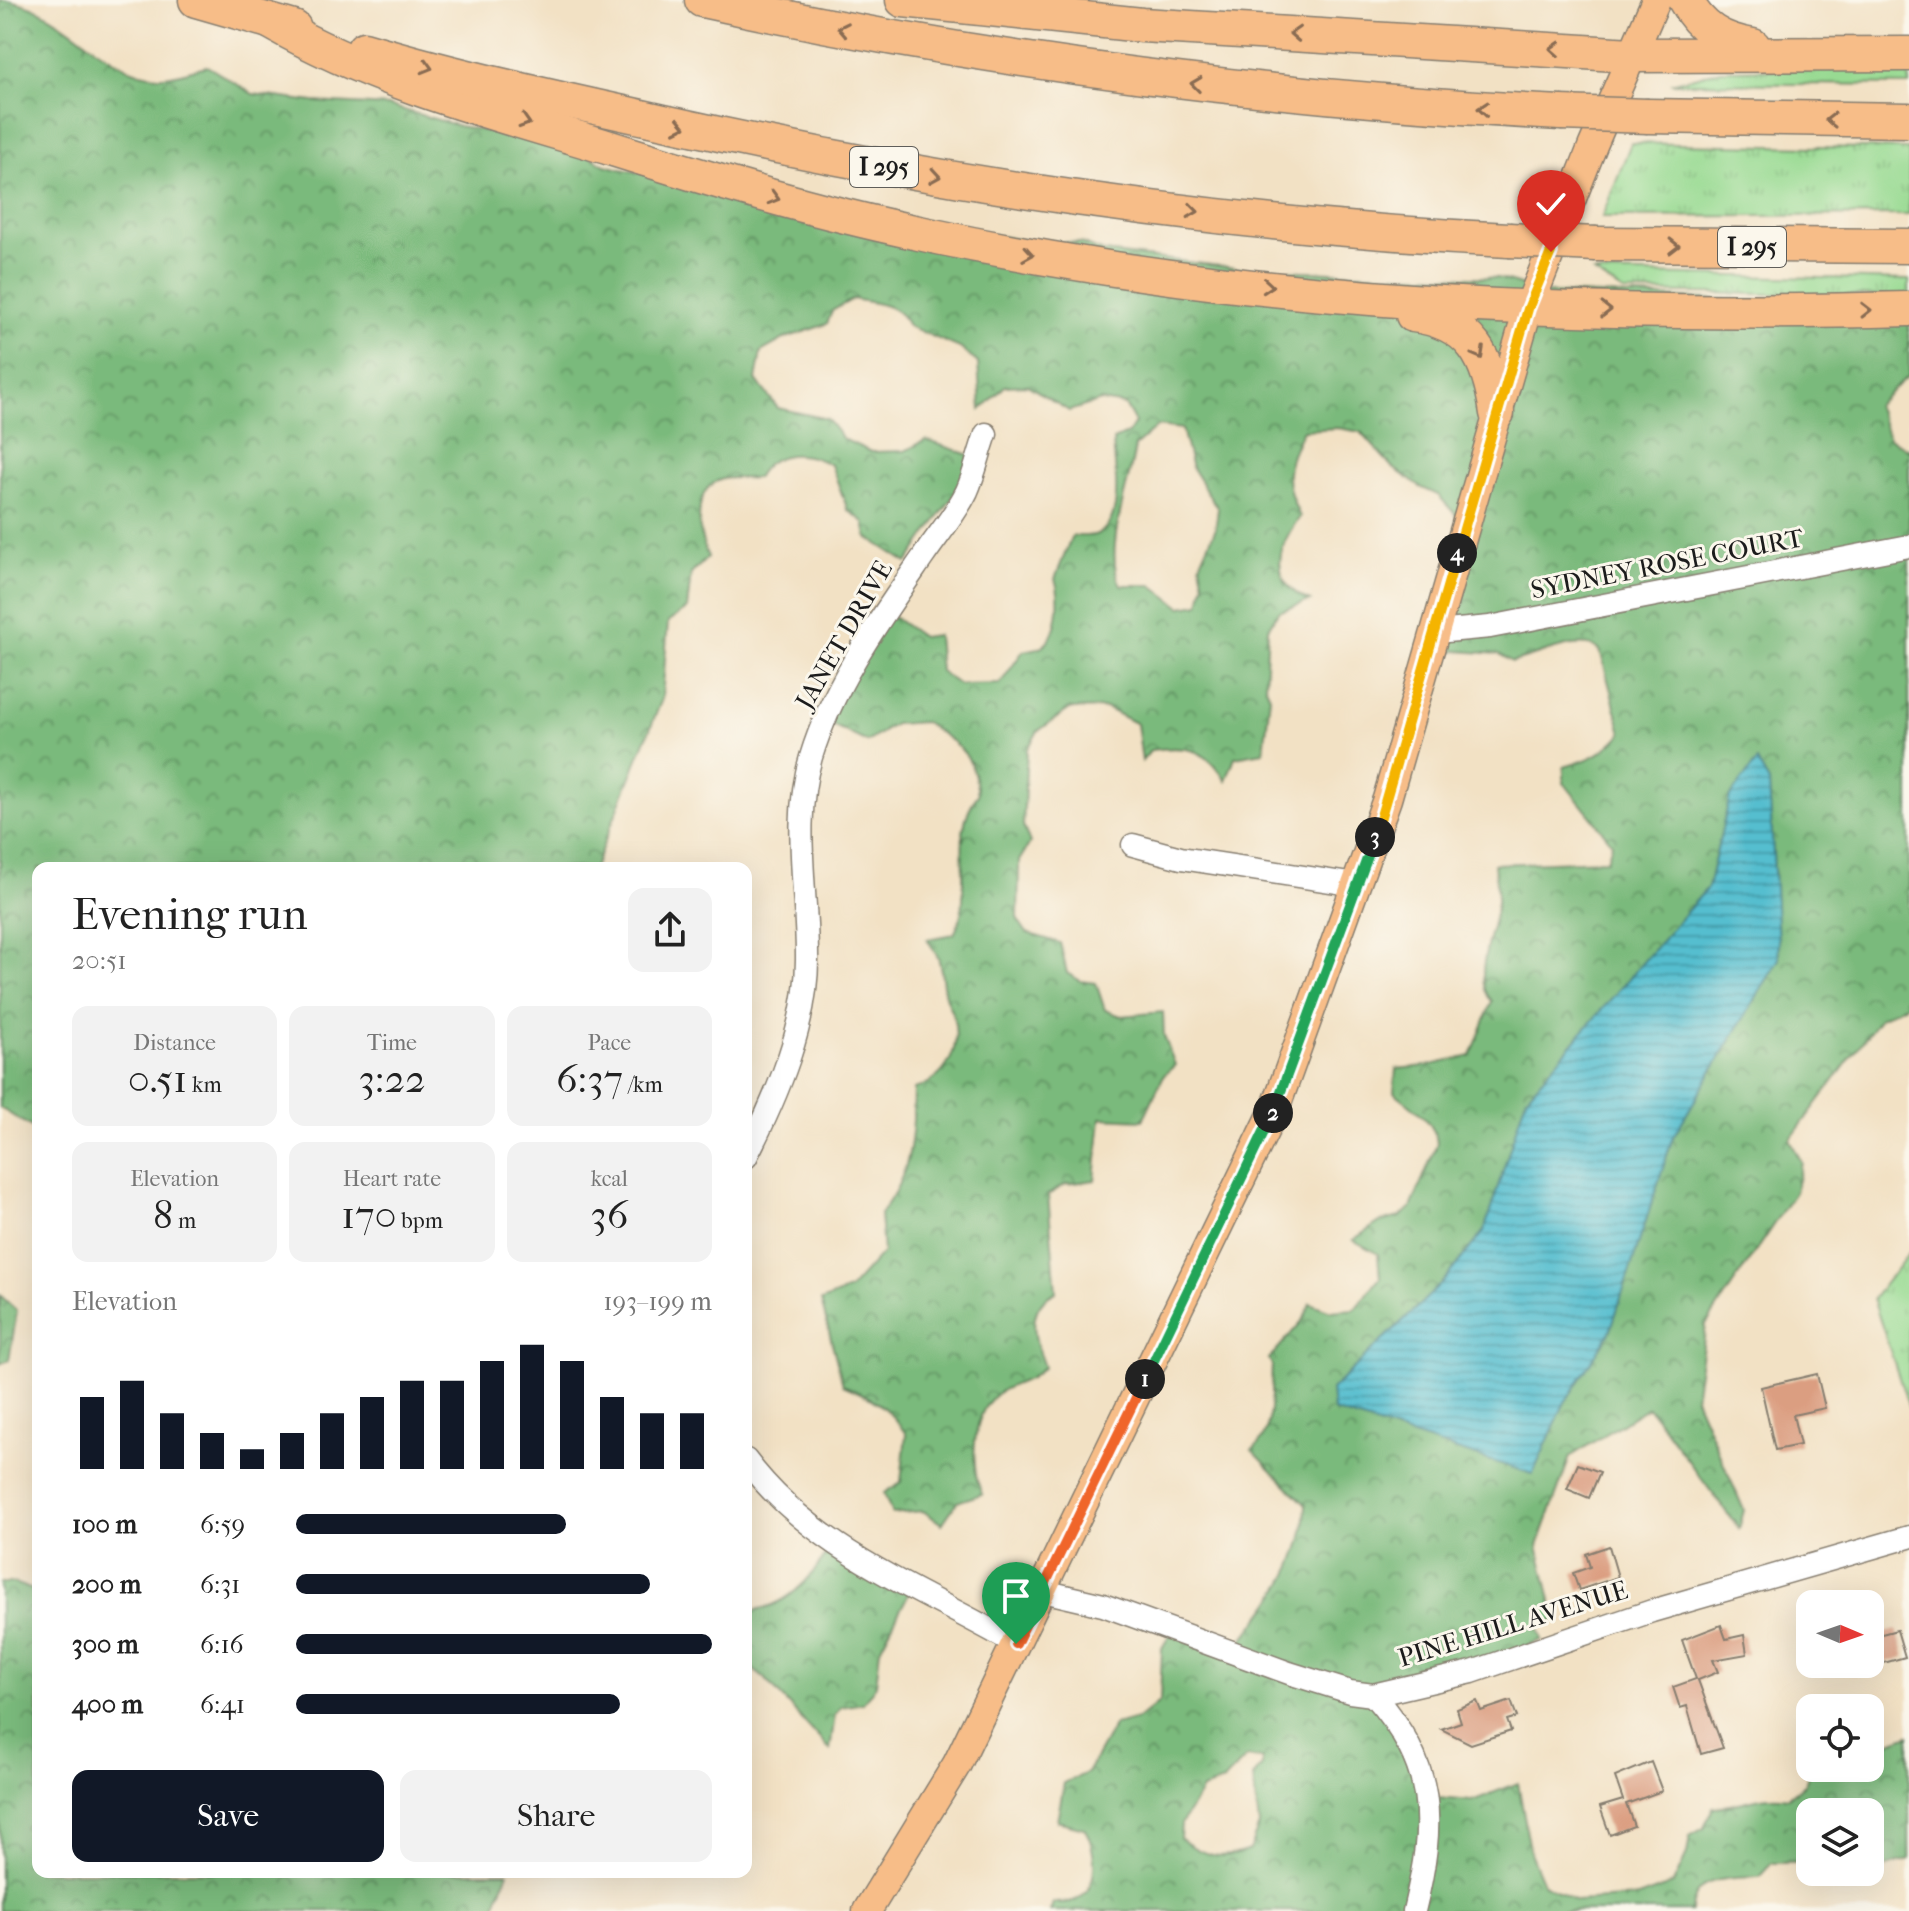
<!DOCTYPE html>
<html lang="en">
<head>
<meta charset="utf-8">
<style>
  body { margin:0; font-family:"IM FELL French Canon",serif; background:#f2f2f2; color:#222; height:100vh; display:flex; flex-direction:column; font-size:30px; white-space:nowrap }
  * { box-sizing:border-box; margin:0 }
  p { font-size:26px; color:#767676 }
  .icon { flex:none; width:44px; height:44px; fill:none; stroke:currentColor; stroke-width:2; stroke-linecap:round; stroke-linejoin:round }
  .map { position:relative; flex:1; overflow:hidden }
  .drawer { position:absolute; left:32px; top:862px; width:720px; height:1016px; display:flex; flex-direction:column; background:#fff; border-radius:16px; box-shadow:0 8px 32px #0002 }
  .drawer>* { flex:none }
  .needle { width:52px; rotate:92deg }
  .controls { position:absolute; left:1796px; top:1590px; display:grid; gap:16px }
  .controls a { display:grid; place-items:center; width:88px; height:88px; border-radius:16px; background:#fff; box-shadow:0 8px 32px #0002; font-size:40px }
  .pin { position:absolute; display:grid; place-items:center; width:68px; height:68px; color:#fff; margin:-82px -34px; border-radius:50% 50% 50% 0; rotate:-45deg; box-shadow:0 0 8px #0007 }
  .pin .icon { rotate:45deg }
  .km { position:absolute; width:40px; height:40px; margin:-20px; border-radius:50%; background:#222; color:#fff; font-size:22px; line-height:40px; text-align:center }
  .round { display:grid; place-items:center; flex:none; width:84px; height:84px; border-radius:16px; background:#f2f2f2 }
  .summary { display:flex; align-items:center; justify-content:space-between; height:136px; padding:0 40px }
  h1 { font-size:44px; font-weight:600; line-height:60px }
  .metrics { display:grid; grid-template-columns:repeat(3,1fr); gap:12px; height:136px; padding:8px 40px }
  .metrics div { display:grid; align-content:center; border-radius:16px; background:#f2f2f2; text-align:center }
  .metrics b { font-size:40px; font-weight:600 }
  .metrics small { font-size:22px; font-weight:400 }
  .metrics p { font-size:22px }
  .chart { height:224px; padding:16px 40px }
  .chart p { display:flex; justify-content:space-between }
  .chart svg { width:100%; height:144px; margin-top:8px; stroke:#111827; stroke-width:6 }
  .primary-button { display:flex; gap:16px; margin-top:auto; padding:16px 40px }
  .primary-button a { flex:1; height:92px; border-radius:16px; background:#111827; color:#fff; font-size:32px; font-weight:600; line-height:92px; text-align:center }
  .primary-button a+a { background:#f2f2f2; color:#222 }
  ul { padding:0 40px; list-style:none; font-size:26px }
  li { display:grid; grid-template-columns:128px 96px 1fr; align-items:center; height:60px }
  li i { height:20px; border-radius:10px; background:#111827 }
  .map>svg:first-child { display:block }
  .grass { fill:url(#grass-tufts); stroke:#5a7b57; stroke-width:2 }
  .forest { fill:url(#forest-crowns); stroke:#4b6b4c; stroke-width:2; fill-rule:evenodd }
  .water { fill:url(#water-rules); stroke:#386d76; stroke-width:2 }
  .building { fill:#db9e81 }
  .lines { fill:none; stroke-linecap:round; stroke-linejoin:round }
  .minor-casing { stroke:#877e70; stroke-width:25 }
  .major-casing { stroke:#877e70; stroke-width:31 }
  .highway-casing { stroke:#877e70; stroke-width:37 }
  .minor { stroke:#fff; stroke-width:22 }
  .major { stroke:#f7bd88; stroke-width:28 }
  .highway { stroke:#f7bd88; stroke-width:34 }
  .highway-bridge-casing { stroke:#877e70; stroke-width:37; stroke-linecap:butt }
  .highway-bridge { stroke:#f7bd88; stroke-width:34 }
  .oneway { stroke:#8a6c52 }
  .split-1-casing { stroke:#fff; stroke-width:16 }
  .split-2-casing { stroke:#fff; stroke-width:16 }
  .split-3-casing { stroke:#fff; stroke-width:16 }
  .split-4-casing { stroke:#fff; stroke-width:16 }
  .split-5-casing { stroke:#fff; stroke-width:16 }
  .split-1 { stroke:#f0652b; stroke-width:10 }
  .split-2 { stroke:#22a559; stroke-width:10 }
  .split-3 { stroke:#22a559; stroke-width:10 }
  .split-4 { stroke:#f5b400; stroke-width:10 }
  .split-5 { stroke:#f5b400; stroke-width:10 }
  .labels { text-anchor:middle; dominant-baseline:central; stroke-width:6; stroke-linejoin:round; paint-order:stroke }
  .shield { fill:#fbf7ec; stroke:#5f5e5a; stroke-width:2 }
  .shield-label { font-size:24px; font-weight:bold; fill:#1c1c1c }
  .street-label { font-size:26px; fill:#1c1c1c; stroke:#fbf7ec }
</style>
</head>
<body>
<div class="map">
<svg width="1909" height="1911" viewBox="0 0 1909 1911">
  <defs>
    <pattern id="grass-tufts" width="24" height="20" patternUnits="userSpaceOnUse" patternTransform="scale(2)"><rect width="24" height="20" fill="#98da92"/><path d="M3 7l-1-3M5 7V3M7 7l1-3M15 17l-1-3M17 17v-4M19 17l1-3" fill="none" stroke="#82ba7d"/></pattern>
    <pattern id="forest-crowns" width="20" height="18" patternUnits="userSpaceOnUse" patternTransform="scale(2)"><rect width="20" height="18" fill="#7aba7c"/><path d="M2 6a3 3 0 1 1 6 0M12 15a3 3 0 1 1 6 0" fill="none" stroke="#639665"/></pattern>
    <pattern id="water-rules" width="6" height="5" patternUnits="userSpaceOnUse" patternTransform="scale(2)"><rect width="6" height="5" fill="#54becf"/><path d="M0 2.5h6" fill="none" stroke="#459aa7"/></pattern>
  </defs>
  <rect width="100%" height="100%" fill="#fbf7ec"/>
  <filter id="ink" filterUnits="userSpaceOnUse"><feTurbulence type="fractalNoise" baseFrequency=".0125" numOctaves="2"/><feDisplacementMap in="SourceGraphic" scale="16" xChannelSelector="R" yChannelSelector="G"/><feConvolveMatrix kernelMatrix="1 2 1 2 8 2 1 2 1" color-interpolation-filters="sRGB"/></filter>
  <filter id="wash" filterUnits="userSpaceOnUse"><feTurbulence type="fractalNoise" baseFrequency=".006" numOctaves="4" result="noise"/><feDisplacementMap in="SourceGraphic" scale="32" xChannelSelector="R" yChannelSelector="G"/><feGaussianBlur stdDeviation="1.8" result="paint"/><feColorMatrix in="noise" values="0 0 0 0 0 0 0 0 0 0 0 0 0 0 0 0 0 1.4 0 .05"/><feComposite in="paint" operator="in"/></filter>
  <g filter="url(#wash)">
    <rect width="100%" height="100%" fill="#f2e1c4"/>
    <g class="grass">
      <path d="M1909,68v17l-238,-2 50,-13z"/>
      <path d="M1631,143l278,6v66l-307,2z"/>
      <path d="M1594,273l315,7v16l-285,-4z"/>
      <path d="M1909,1253v155l-36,-109z"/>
    </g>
    <g class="forest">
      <path d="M0,0c59,0 104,75 159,76 15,1 33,-7 48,-10l46,28 61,8 76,4 69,20 117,22 29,17 16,4 399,71 60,3 24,9 141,17 253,9 48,15 363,13v69l-33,30 13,33 20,12v553l-29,15 -90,122 12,23 -7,29 -89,133 -11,73 49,112 -5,19 -91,-122 -78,50 -32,89 18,74 -19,5 5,15 -160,58 43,99 47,4 46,-18 13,72 12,29 33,17 62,-4 35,-13 14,-30 3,-18 14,-8 9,-21c29,-1 45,-14 75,-9l17,-14 6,-16h59v-24l13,1 26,-10v125l-39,12v-60h-60v51h-38l-13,14c-26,1 -67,-2 -68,34h-641l3,-8c6,0 14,0 20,-2 28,-8 24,-54 11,-73l-27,-7 7,-38 23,-10 27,-48 24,-6 22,-18 2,-53 10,-17 58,16 11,-5c34,-45 63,-77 65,-137l-54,-55c23,-16 18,-59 20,-85l-3,-6 35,-40 6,-16 21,8 24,-2 25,-31 -2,-24 -25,-14 27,-18 20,-5 11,-9 26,-64c-1,-23 -26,-38 -43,-52l2,-23 31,-3 44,-10 21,-55c-22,-22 3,-72 5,-99 1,-11 -2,-26 -3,-38l113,-4 5,-17 -48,-60v-16c25,-7 41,-14 58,-34l-22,-83c-22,-16 -64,8 -88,12l-13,-8 -55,-4 14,-133 -20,-22 -18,-8 -28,-20 -31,-35 -23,-4 -35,2c-18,35 -21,51 -3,87 -24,31 -32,66 10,84l-32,11 -10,16 -3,57 5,11 -6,56 -29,5 -9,24c-20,-33 -39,-36 -75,-31l-9,11 -5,-37 -31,-16 -36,1 -32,22 -11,19 -4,76 7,17 -11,18 -1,59 9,13 33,10 7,30 14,8 15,2 9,27 16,6 42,-4 1,24 11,29 -11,10 -21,45 -42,-2 -6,62 -29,4 -18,11 8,97c-32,14 -22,49 -12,75 -16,17 -25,13 -43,24 -30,18 -32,75 -19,103l-25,8 -15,22 -19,-13 -31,3 -8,-21 17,-11 5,-48c-18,-27 -34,-37 -63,-49l-22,-84 28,-11 34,-38 -3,-38c32,-41 33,-75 34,-125 34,-10 48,-41 39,-74 -3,-8 -8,-16 -9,-24 -5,-27 0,-27 -17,-52l27,-5c23,-41 -8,-101 24,-139 -5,-46 -20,-49 -54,-73l-29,2 -28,18 -47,-23 65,-108 37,26 15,-2 3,36 19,14 41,-1 23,-33c6,-1 15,-2 19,-5 18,-12 19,-50 13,-67l17,-43c8,0 19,1 25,-2 29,-12 17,-69 16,-94l15,-6 7,-11 -10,-18 -24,-4 -32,10 -42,-26 -22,1 -24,24 -3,-47 -18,-15 -52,-22c-10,-23 -32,-22 -55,-27l-21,12 -5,13 -41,14 -25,14 -5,28 22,28 49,11 16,20 28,13 34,-1 21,-11 44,15 -9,30 -54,78 -40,-26 -3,-15 -16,-12 -17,-45c-27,-15 -59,-16 -75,13 -10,1 -23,-1 -33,1 -32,8 -26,55 -15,78l-17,17 -4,35 -19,13 -6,77 -68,169h-556v263l-38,-23zM1158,426l24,3 10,39 26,41 -3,21 -15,34 4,20 -4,20 -19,3 -29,-22h-31c-19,-33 9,-101 14,-139zM1247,1757l15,2v7l-9,11 6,48 -10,25c-27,11 -47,6 -69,-12l1,-14 21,-34 22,-9z"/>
      <path d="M0,1295l17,16 -8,49 -9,4z"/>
      <path d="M830,1549l79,44 -29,56 -4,36 -13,18 -22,4 -6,8 -5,35 -66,-72 -18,-14v-53c40,-2 64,-31 84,-62z"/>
      <path d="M0,1583h14l24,9v280h470l-15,39h-493z"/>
    </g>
    <path class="water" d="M1757,761l12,21 10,177 -106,178 -63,195 -46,72 -31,70 -200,-63 -2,-21 110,-106 43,-53 42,-134 182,-210 22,-91z"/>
    <g id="blocks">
      <g class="building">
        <path d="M1817,1374l8,34 -32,7 7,30 -25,5 -14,-63z"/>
        <path d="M1578,1464l22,8 -11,26 -22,-9z"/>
        <path d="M1609,1546l9,31 -39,13 -6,-17 17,-6 -4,-13z"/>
        <path d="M1721,1625l5,14 18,-4 3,19 -34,6 5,12 -20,8 25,68 -22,6 -14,-48 -7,2 -7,-21 23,-8 -14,-39z"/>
        <path d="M1897,1630l8,27 -35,10v-30z"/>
        <path d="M1477,1701l4,10 30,-10 6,16 -10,3 4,11 -40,13 -30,-15 20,-7 -4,-13z"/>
        <path d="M1651,1762l11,29 -36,13 8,22 -24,9 -10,-28 23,-7 -8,-23z"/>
      </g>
    </g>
  </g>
  <g filter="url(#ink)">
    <use href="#blocks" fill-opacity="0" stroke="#877e70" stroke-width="2"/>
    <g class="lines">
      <defs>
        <g id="minor">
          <path d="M1436,632l54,-5 419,-81"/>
          <path d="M1133,845l48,13 175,27"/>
          <path d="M746,1157c31,-61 62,-133 61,-201 0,-66 -15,-136 4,-199 22,-73 69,-138 112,-200 14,-21 33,-43 44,-66 8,-18 12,-38 19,-57"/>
          <path d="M746,1460c68,91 175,129 270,184"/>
          <path d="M1043,1591l60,14 186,68 61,19 23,3 99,-23 180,-61 257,-74"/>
          <path d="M1373,1695c63,72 63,125 41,216"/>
        </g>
        <path id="major" d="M867,1911l90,-147 318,-655 112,-310 141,-490 65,-164 63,-145"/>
        <g id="highway">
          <path d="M196,0l98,28"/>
          <path d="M702,0c283,62 569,98 859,113"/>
          <path d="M903,0l239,25 490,30 277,-1"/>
          <path d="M1685,0c16,29 36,41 68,46"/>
          <path d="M271,22c106,61 223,91 339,126 102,32 204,63 309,85 323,71 660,85 990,76"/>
          <path d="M364,49c98,29 199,51 300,73 277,62 561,104 845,118"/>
          <path d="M1648,116l261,4"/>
          <path d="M1596,244l313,2"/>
          <path d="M1413,315c59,7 76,43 84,98"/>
        </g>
      </defs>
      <use href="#minor" class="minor-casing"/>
      <use href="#major" class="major-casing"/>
      <use href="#highway" class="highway-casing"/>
      <use href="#minor" class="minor"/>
      <use href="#major" class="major"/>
      <use href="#highway" class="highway"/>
      <defs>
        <g id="highway-bridge">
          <path d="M1561,113l87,3"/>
          <path d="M1509,240l87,4"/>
        </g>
      </defs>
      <use href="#highway-bridge" class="highway-bridge-casing"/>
      <use href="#highway-bridge" class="highway-bridge"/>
    </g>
    <defs><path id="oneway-chevron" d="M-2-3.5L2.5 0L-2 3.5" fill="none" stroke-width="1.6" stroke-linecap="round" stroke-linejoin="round" transform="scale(2)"/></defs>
    <g class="oneway">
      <use href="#oneway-chevron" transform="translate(843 29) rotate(-169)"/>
      <use href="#oneway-chevron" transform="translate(1295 34) rotate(-177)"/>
      <use href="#oneway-chevron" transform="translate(1555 49) rotate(-176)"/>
      <use href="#oneway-chevron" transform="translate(427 67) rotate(16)"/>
      <use href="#oneway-chevron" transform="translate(1196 84) rotate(-173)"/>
      <use href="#oneway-chevron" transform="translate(1483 109) rotate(-176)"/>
      <use href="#oneway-chevron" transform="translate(1831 120) rotate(-180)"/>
      <use href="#oneway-chevron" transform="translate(525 122) rotate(17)"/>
      <use href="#oneway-chevron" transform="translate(680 126) rotate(12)"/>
      <use href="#oneway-chevron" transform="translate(935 176) rotate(9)"/>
      <use href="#oneway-chevron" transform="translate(774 198) rotate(16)"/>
      <use href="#oneway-chevron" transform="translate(1193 211) rotate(7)"/>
      <use href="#oneway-chevron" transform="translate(1674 246) rotate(1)"/>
      <use href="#oneway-chevron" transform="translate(1028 254) rotate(9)"/>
      <use href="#oneway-chevron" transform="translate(1268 286) rotate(5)"/>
      <use href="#oneway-chevron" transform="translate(1606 310) rotate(1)"/>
      <use href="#oneway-chevron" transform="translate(1866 310) rotate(-1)"/>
      <use href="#oneway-chevron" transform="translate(1479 354) rotate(61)"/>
    </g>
  </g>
  <g class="lines" filter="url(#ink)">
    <defs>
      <path id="split-1" d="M1016,1644l129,-265"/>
      <path id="split-2" d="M1145,1379l128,-266"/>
      <path id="split-3" d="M1273,1113l102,-276"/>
      <path id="split-4" d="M1375,837l82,-284"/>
      <path id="split-5" d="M1457,553l71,-244 23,-57"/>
    </defs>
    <use href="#split-1" class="split-1-casing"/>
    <use href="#split-2" class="split-2-casing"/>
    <use href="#split-3" class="split-3-casing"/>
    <use href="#split-4" class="split-4-casing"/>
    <use href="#split-5" class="split-5-casing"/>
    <use href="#split-1" class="split-1"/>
    <use href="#split-2" class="split-2"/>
    <use href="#split-3" class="split-3"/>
    <use href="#split-4" class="split-4"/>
    <use href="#split-5" class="split-5"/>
  </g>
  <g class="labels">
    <g class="shield">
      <rect x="850" y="147" width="68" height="40" rx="6"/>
      <rect x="1718" y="227" width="68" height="40" rx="6"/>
    </g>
    <g class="shield-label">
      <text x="884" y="167">I 295</text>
      <text x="1752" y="247">I 295</text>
    </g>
    <g class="street-label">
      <text transform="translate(1667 564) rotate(-11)">SYDNEY ROSE COURT</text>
      <text transform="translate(844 635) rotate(-60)">JANET DRIVE</text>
      <text transform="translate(1513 1624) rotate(-17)">PINE HILL AVENUE</text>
    </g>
  </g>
</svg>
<div class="controls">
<a><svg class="needle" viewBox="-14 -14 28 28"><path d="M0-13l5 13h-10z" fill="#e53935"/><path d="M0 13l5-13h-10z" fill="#767676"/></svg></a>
<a><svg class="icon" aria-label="locate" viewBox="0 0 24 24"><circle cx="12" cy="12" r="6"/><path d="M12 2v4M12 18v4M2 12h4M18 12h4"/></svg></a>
<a><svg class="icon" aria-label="layers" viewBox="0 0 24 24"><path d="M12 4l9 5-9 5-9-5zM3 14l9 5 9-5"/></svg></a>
</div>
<div class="pin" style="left:1016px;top:1644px;background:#1e9e55"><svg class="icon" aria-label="arrive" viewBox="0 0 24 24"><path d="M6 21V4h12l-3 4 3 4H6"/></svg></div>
<div class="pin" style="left:1551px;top:252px;background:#d93025"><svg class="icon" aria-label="check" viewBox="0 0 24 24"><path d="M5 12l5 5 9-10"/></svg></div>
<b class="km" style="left:1145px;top:1379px">1</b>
<b class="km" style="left:1273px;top:1113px">2</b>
<b class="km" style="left:1375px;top:837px">3</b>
<b class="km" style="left:1457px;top:553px">4</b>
<section class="drawer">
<div class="summary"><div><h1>Evening run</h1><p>20:51</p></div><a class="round"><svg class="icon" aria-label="share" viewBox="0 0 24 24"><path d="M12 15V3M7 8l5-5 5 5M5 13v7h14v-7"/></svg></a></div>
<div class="metrics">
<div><p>Distance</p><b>0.51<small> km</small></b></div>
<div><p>Time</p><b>3:22</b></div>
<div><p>Pace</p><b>6:37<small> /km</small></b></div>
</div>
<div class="metrics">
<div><p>Elevation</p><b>8<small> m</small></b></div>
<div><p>Heart rate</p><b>170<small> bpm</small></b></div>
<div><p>kcal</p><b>36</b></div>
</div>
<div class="chart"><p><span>Elevation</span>193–199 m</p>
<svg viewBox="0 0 160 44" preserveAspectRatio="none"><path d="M5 44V22M15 44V17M25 44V27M35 44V33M45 44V38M55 44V33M65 44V27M75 44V22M85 44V17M95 44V17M105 44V11M115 44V6M125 44V11M135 44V22M145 44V27M155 44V27"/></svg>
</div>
<ul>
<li><b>100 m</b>6:59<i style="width:65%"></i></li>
<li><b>200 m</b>6:31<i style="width:85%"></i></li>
<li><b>300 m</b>6:16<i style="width:100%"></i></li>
<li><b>400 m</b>6:41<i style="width:78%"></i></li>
</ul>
<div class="primary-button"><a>Save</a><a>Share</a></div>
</section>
</div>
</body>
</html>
